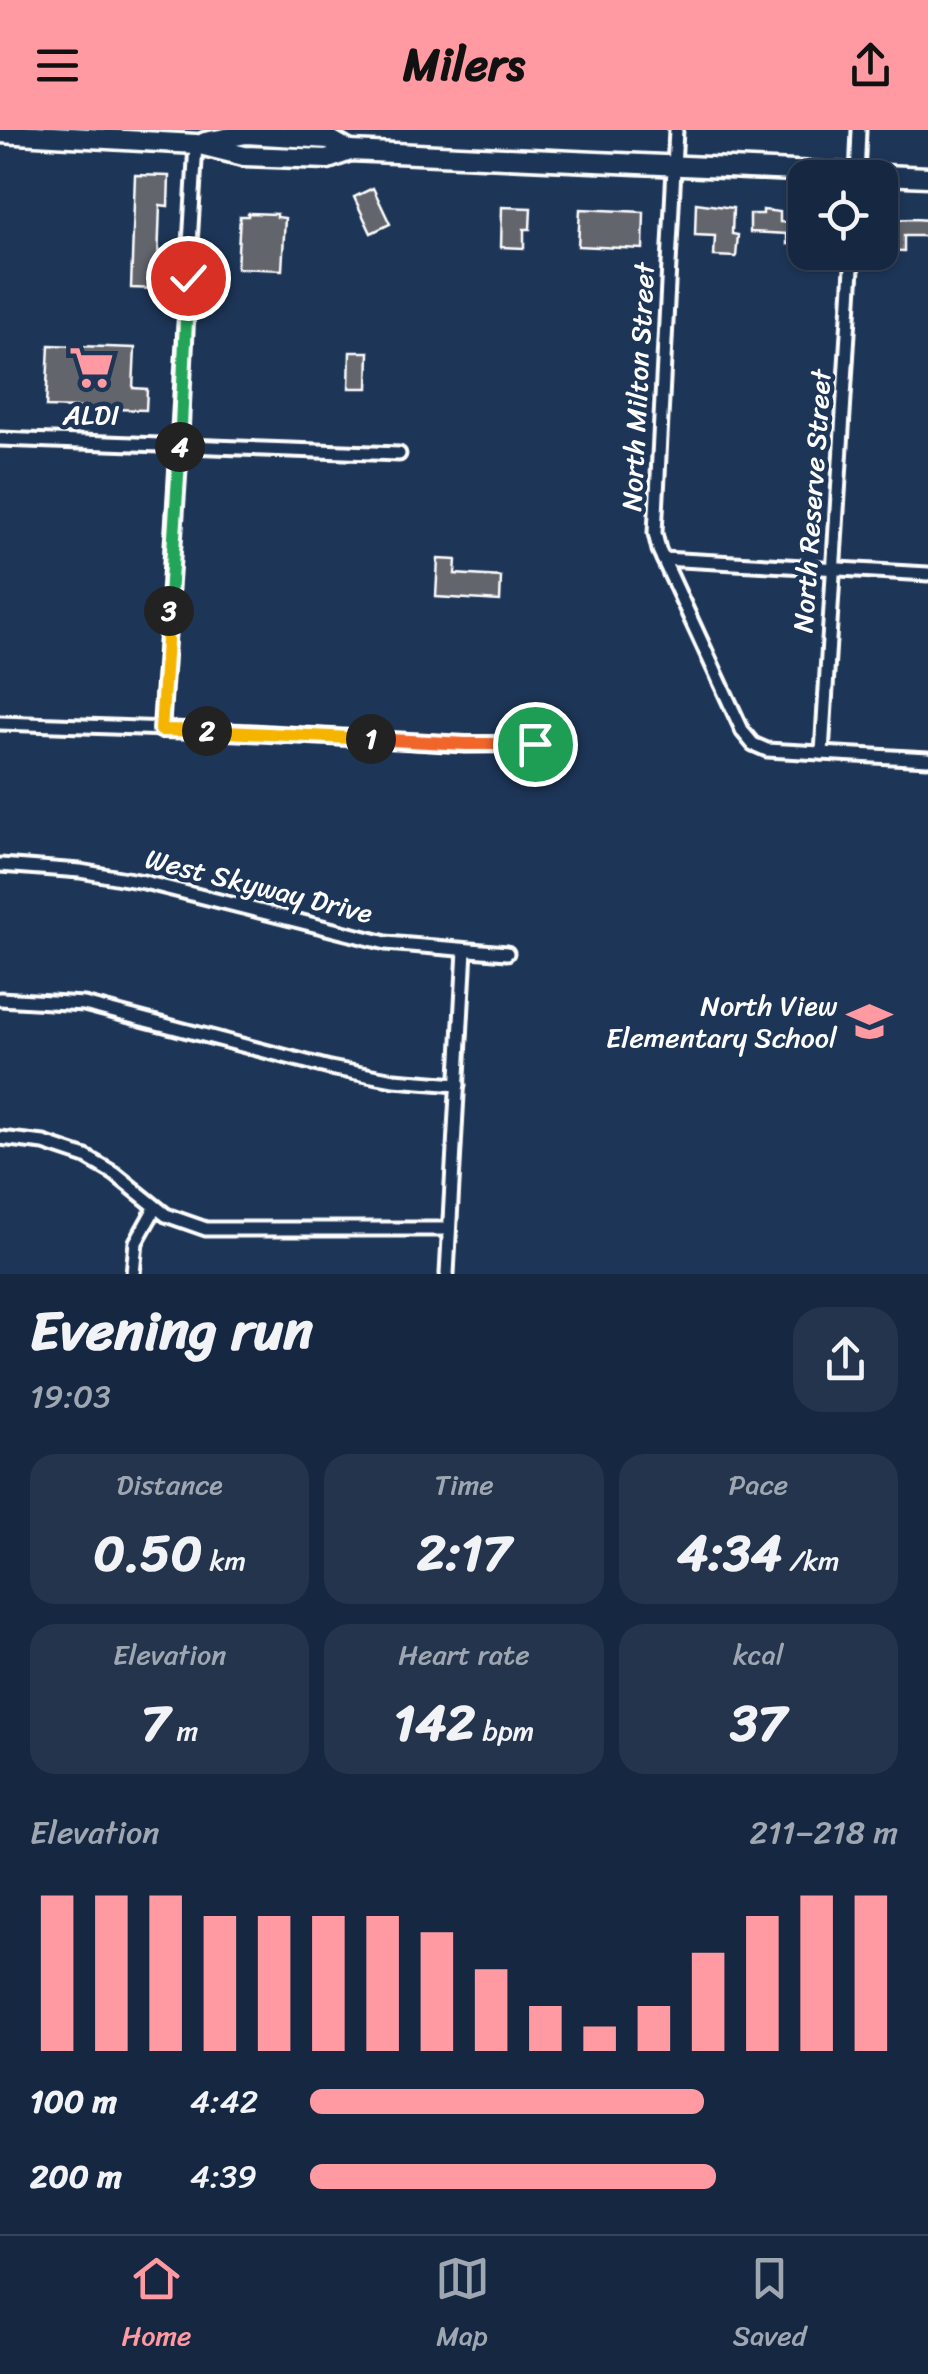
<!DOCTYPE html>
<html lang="en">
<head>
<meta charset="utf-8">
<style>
  body { margin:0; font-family:Sriracha,sans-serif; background:#23344c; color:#f1f3f6; height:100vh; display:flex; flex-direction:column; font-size:38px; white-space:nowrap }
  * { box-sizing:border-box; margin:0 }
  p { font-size:32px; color:#9ea6b1 }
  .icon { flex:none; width:55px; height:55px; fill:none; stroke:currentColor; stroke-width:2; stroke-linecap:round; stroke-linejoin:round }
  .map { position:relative; height:1144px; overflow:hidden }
  .side { display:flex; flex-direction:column; background:#162841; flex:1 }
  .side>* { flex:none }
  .tools { position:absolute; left:788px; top:30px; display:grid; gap:20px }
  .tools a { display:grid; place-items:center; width:110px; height:110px; border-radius:20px; background:#162841; box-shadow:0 2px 8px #0004,0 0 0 2px #35445a; font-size:50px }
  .pin { position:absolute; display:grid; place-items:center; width:85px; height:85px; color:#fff; margin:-42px; border:5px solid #fff; border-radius:50%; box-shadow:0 2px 10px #0007 }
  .km { position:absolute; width:50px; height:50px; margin:-25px; border-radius:50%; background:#222; color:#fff; font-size:28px; line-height:50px; text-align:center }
  .round { display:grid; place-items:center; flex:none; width:105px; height:105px; border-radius:30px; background:#23344c }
  .headline { display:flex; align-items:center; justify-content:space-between; height:170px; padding:0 30px }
  h1 { font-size:55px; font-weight:800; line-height:75px }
  .metrics { display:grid; grid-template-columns:repeat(3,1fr); gap:15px; height:170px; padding:10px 30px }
  .metrics div { display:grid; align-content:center; border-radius:25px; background:#23344c; text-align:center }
  .metrics b { font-size:50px; font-weight:800 }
  .metrics small { font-size:28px; font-weight:400 }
  .metrics p { font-size:28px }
  .chart { height:280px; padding:20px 30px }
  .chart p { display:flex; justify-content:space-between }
  .chart svg { width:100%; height:180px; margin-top:10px; stroke:#ff9aa2; stroke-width:6 }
  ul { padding:0 30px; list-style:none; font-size:32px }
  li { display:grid; grid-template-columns:160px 120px 1fr; align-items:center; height:75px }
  li i { height:25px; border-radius:12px; background:#ff9aa2 }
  header { display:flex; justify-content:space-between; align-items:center; height:130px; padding:0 30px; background:#ff9aa2; color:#111; font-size:45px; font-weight:800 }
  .menu { display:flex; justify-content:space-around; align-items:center; height:140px; border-top:2px solid #35445a; background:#162841; font-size:28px; color:#9ea6b1 }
  .menu a { display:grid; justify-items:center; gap:5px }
  .menu .selected { color:#ff9aa2 }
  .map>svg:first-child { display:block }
  .building { fill:#63656d; stroke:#fff; stroke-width:2.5 }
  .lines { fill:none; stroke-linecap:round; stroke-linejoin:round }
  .street-casing { stroke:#fff; stroke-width:19 }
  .primary-casing { stroke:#fff; stroke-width:25 }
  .street { stroke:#1d3557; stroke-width:11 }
  .primary { stroke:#1d3557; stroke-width:18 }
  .split-1-casing { stroke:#fff; stroke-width:20 }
  .split-2-casing { stroke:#fff; stroke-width:20 }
  .split-3-casing { stroke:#fff; stroke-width:20 }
  .split-4-casing { stroke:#fff; stroke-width:20 }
  .split-5-casing { stroke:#fff; stroke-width:20 }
  .split-1 { stroke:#f0652b; stroke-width:12 }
  .split-2 { stroke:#f5b400; stroke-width:12 }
  .split-3 { stroke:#f5b400; stroke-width:12 }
  .split-4 { stroke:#22a559; stroke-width:12 }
  .split-5 { stroke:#22a559; stroke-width:12 }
  .labels { text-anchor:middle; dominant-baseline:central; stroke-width:9; stroke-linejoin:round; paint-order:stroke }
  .street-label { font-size:28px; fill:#fff; stroke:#1d3557 }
  .poi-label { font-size:28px; fill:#fff; stroke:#1d3557 }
</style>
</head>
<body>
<header><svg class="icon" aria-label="menu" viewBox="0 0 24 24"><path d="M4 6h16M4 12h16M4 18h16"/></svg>Milers<svg class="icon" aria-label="share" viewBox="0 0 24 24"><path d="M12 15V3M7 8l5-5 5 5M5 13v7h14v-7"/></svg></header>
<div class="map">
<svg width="928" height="1144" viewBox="0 0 928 1144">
  <rect width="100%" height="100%" fill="#1d3557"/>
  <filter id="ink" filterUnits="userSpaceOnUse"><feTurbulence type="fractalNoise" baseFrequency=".01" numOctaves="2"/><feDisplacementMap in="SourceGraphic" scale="20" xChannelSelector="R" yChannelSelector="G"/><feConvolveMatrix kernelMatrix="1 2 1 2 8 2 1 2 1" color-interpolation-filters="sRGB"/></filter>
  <g filter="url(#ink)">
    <g class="building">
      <path d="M135,45l34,1 -1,30 -8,-1 -3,84 -26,-1z"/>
      <path d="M373,58l17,36 -19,9 -17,-36z"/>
      <path d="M696,73l37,5 -1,26 6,1 -2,22 -22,-1 1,-20 -20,-1z"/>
      <path d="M502,77l29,1 -1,21h-6v19l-23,-1z"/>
      <path d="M580,79l64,3 -1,37 -65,-3z"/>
      <path d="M763,80l17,2v10l25,1v22l-18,-1v-10l-37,-2v-18h13z"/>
      <path d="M248,83l29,1v3l8,1 -3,52 -45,-2 3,-52h8z"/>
      <path d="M914,89l14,1v16h-24v15l-24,-1v-30z"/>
      <path d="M49,215l86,3 -2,40 14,1 -1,21 -100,-3z"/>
      <path d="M350,222h19l-1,36h-19z"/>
      <path d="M438,429l18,1 -1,14 46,3 -1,24 -64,-4z"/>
    </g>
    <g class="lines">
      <defs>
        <g id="street">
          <path d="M676,0l-21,403 4,17 84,182 10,12 14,6 161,9"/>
          <path d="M857,48l2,-48"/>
          <path d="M0,309l399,15"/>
          <path d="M663,429l265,15"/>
          <path d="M0,593l251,9 215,13 69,-1"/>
          <path d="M161,600l35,-586"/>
          <path d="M822,623l31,-501"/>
          <path d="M0,735l80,6 64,11 242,61 121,10"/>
          <path d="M0,869l84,5 246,64 64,12 64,5"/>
          <path d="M0,1008l44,5 42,14 29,17 51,41 40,14h243"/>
          <path d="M133,1144l3,-32 19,-34"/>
          <path d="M447,1144l18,-324"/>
        </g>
        <g id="primary">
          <path d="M0,3l196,11 48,12 84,3 22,-8 578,26"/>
          <path d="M205,12l41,-8 83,5 21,12"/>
        </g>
      </defs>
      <use href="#street" class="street-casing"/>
      <use href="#primary" class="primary-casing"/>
      <use href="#street" class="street"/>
      <use href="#primary" class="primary"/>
    </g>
  </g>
  <g class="lines" filter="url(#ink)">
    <defs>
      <path id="split-1" d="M371,609l95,5h69"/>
      <path id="split-2" d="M207,601l164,8"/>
      <path id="split-3" d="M169,481l-8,119 46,1"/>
      <path id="split-4" d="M169,481l11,-164"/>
      <path id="split-5" d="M180,317l8,-169"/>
    </defs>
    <use href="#split-1" class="split-1-casing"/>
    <use href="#split-2" class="split-2-casing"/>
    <use href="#split-3" class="split-3-casing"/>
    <use href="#split-4" class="split-4-casing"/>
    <use href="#split-5" class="split-5-casing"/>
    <use href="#split-1" class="split-1"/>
    <use href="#split-2" class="split-2"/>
    <use href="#split-3" class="split-3"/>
    <use href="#split-4" class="split-4"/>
    <use href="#split-5" class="split-5"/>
  </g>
  <defs>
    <symbol id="supermarket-bare" viewBox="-9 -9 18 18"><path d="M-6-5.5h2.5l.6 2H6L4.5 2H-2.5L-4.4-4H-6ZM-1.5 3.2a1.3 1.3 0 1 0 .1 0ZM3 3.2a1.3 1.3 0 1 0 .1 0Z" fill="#ff9aa2" stroke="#1d3557" stroke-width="2.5" paint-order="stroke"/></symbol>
    <symbol id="school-bare" viewBox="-9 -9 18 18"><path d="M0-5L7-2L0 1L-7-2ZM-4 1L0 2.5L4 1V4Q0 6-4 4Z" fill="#ff9aa2" stroke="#1d3557" stroke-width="2.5" paint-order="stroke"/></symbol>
  </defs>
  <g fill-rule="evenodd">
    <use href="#supermarket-bare" x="60" y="206" width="63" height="63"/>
    <use href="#school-bare" x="838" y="860" width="63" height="63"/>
  </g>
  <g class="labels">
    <g class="street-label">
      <text transform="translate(638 257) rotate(-87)">North Milton Street</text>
      <text transform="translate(812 371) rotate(-86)">North Reserve Street</text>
      <text transform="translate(259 756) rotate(14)">West Skyway Drive</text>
    </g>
    <g class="poi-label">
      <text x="91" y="284">ALDI</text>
      <text x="837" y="875" text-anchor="end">North View<tspan x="837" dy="32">Elementary School</tspan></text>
    </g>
  </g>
</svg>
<div class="tools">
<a><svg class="icon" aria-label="locate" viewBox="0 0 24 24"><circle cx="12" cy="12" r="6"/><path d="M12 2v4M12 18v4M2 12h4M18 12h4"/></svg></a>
</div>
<div class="pin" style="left:535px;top:614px;background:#1e9e55"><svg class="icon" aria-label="arrive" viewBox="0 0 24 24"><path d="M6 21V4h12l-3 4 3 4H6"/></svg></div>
<div class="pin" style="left:188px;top:148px;background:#d93025"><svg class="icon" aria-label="check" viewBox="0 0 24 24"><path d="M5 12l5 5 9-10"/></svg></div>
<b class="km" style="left:371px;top:609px">1</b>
<b class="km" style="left:207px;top:601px">2</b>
<b class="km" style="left:169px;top:481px">3</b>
<b class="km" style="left:180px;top:317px">4</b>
</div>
<section class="side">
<div class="headline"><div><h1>Evening run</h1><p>19:03</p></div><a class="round"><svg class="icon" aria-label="share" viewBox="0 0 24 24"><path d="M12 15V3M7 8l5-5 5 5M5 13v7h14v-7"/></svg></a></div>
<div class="metrics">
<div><p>Distance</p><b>0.50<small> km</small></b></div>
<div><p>Time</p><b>2:17</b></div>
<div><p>Pace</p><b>4:34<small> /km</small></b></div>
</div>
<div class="metrics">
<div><p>Elevation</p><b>7<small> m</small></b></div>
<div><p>Heart rate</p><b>142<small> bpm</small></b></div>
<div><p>kcal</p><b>37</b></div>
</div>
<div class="chart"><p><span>Elevation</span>211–218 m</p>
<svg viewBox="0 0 160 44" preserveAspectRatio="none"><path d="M5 44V6M15 44V6M25 44V6M35 44V11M45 44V11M55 44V11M65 44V11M75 44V15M85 44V24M95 44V33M105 44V38M115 44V33M125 44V20M135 44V11M145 44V6M155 44V6"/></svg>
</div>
<ul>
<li><b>100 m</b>4:42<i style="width:67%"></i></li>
<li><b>200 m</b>4:39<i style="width:69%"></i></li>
</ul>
</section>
<nav class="menu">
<a class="selected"><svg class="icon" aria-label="home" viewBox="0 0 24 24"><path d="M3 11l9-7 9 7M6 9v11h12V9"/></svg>Home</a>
<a><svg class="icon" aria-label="map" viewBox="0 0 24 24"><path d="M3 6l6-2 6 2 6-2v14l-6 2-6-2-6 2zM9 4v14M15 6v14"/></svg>Map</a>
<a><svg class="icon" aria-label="saved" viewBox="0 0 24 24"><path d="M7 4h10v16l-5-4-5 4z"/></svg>Saved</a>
</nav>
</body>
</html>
